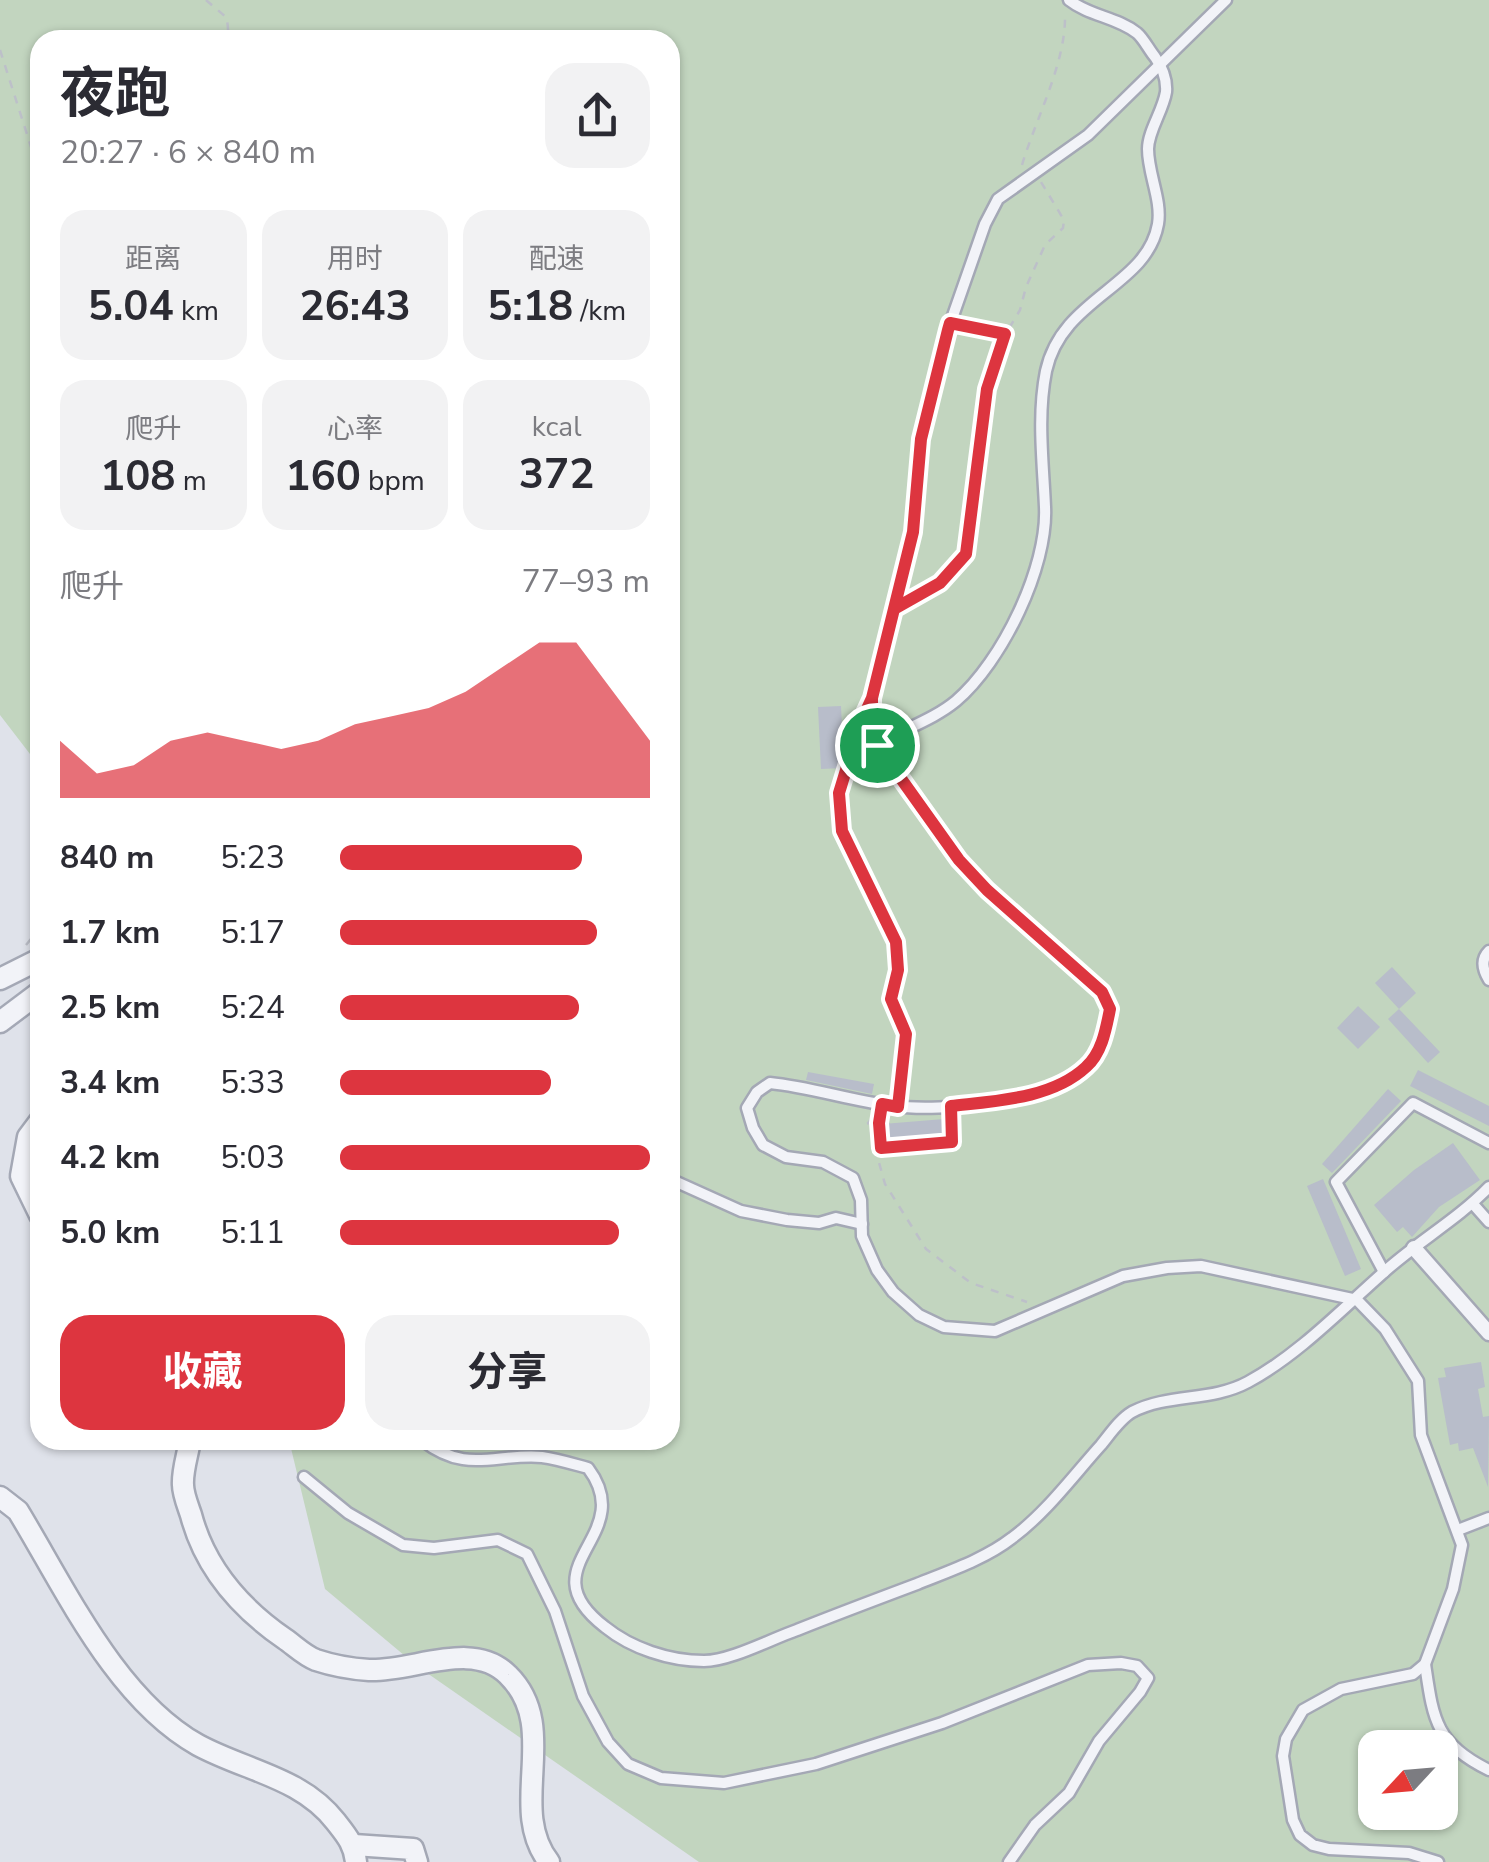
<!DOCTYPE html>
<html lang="zh">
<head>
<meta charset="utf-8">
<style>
  body { margin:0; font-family:"Nunito Sans","Noto Sans SC",sans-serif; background:#f2f2f3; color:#2b2b33; height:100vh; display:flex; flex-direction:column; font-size:38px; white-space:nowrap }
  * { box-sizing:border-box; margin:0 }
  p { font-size:32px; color:#7c7c81 }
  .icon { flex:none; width:55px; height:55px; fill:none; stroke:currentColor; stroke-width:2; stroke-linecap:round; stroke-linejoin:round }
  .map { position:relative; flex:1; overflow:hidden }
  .panel { position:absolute; left:30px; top:30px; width:650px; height:1420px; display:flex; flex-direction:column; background:#fff; border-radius:30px; box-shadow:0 2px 8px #0004 }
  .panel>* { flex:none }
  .needle { width:65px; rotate:244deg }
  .fabs { position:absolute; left:1358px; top:1730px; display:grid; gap:20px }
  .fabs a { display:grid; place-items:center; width:100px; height:100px; border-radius:20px; background:#fff; box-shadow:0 2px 8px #0004; font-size:50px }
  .pin { position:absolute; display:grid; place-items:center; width:85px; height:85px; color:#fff; margin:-42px; border:5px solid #fff; border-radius:50%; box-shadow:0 2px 10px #0007 }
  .round { display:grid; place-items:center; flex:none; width:105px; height:105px; border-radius:30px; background:#f2f2f3 }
  .head { display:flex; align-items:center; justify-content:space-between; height:170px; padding:0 30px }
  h1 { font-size:55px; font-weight:700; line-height:75px }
  .figures { display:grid; grid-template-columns:repeat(3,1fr); gap:15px; height:170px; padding:10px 30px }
  .figures div { display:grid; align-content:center; border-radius:25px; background:#f2f2f3; text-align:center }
  .figures b { font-size:42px; font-weight:700 }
  .figures small { font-size:28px; font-weight:400 }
  .figures p { font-size:28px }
  .chart { height:280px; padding:20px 30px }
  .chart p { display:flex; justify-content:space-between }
  .chart svg { width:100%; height:180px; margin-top:10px; fill:#dd353f; opacity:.7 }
  .action { display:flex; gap:20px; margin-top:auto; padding:20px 30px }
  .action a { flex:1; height:115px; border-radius:30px; background:#dd353f; color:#fff; font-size:40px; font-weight:700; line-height:115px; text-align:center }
  .action a+a { background:#f2f2f3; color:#2b2b33 }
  ul { padding:0 30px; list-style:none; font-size:32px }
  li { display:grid; grid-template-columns:160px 120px 1fr; align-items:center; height:75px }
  li i { height:25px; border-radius:12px; background:#dd353f }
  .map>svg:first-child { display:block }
  .green { fill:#c2d5bf; fill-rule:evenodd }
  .building { fill:#b8bdca }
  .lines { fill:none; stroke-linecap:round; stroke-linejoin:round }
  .service-casing { stroke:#a4a8b5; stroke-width:15 }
  .pedestrian-casing { stroke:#a4a8b5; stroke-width:19 }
  .minor-casing { stroke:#a4a8b5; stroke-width:25 }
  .path { stroke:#bdc0c9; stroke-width:2.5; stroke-dasharray:8 8; stroke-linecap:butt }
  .service { stroke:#f2f3f8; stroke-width:10 }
  .pedestrian { stroke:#f2f3f8; stroke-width:14 }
  .minor { stroke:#f2f3f8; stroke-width:20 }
  .route-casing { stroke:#fff; stroke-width:20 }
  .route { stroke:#dd353f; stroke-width:12 }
</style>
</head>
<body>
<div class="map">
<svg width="1489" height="1862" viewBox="0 0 1489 1862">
  <rect width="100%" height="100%" fill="#dfe2ea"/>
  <path class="green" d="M0,0h1489v1862h-790l-282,-196 -92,-77 -36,-149h381v-1400h-630v727l-40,-52zM1375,1748h65v64h-65z"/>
  <g class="building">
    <path d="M841,706l3,62 -23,1 -3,-62z"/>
    <path d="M1392,967l24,26 -17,16 -24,-26z"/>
    <path d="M1358,1006l22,21 -22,22 -21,-21z"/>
    <path d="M1399,1009l41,43 -12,11 -40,-44z"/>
    <path d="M1418,1070l71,36v20l-79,-40z"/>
    <path d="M808,1072l66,12 -2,10 -66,-14z"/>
    <path d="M1388,1089l13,12 -69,72 -10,-9z"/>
    <path d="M944,1119l2,19 -62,5 -1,-19z"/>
    <path d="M1453,1143l27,37 -41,27 -27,30 -9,-10 -6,5 -23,-27 40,-35z"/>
    <path d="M1323,1179l38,90 -16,7 -38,-90z"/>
    <path d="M1481,1362l4,25 -7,2 5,28 6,-1 -1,71 -15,-39 -14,3 -1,-8 -8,2 -12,-67 8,-1 -2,-9z"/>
  </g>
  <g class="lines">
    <defs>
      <g id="service">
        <path d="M1226,0l-138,135 -90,64 -13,25 -37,106 -27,109 -8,93 -40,166 -1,32 5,15 82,114 28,31 115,102 8,17c-4,20 -8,42 -23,57 -36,37 -145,46 -194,40 -42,-5 -82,-19 -123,-23l-13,9 -10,16 6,20 10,17 23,12 37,5 30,16 8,22 1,36 15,34 16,22 26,23 25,12 51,4 128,-55 44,-8 34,-2 156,34 28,29 33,52 3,54 41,110 -9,44 -28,75 -12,10 -72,15 -38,21 -17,29 -3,17 10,64 7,15 13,10 16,4 80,4 29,9"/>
        <path d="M877,745c26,-16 56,-25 79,-44 46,-39 92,-134 89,-194 -2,-46 -8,-91 1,-136 16,-74 101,-84 112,-147 4,-24 -10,-50 -10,-75 0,-18 15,-38 18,-57 1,-12 -4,-25 -11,-35 -6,-7 -11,-18 -18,-24 -20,-16 -48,-17 -68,-33"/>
        <path d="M1489,951c-9,9 -6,19 0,29"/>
        <path d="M670,1179l71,32 46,9 32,3 17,-5 26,6"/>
        <path d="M1473,1204l16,18"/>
        <path d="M1384,1272l-48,-90 77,-79 76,40"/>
        <path d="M422,1440c45,35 72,13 120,17 15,2 31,7 46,11 52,69 -64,97 17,159 26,21 64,34 99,34 26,0 67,-22 93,-31 40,-16 80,-31 120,-46 32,-13 68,-25 95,-46 34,-25 61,-62 89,-93 9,-11 19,-26 31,-33 37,-19 79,-10 116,-30 50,-27 93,-72 135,-109 34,-31 74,-53 106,-86"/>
        <path d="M304,1477l44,36 55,32 31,3 64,-8 29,14 28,57 28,85 25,46 20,22 33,14 63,5 92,-19 126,-41 146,-58 33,-2 16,3 11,12 -8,14 -41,49 -30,52 -34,32 -26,37"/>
        <path d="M1458,1530l31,-12"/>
        <path d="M1425,1664c8,54 10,80 64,106"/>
      </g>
      <path id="pedestrian" d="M1414,1248l75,85"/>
      <g id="minor">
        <path d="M0,979l40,-20"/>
        <path d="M0,1022l40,-30"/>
        <path d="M40,1121l-12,16 -7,39 19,39"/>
        <path d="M190,1440c-2,14 -8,31 -7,45 0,9 5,21 8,30 14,53 49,93 94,124 10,7 20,17 31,21 15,5 37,9 53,10 44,2 104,-31 139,5 54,53 -2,132 41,187"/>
        <path d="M0,1497l18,14c48,79 98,188 180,234 48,26 103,32 138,77 11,14 18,22 20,40"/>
        <path d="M354,1845l59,4 4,13"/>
      </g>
    </defs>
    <use href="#service" class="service-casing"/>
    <use href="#pedestrian" class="pedestrian-casing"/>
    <use href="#minor" class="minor-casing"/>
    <g class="path">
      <path d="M206,0l21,18 2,22"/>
      <path d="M0,50l40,125"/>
      <path d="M1022,165c14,-47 44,-102 43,-150"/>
      <path d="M963,325l41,9"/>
      <path d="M911,600l29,-17 26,-29 21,-165 18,-54 15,-25 6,-23 19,-42 18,-17 1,-8 -23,-38"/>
      <path d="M859,732l-20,61 3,38 54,111 2,28 -7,29 15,35 -6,60"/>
      <path d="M26,945l14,-17"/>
      <path d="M880,1116l1,32 71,-6 -1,-19"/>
      <path d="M872,1118l-4,5 17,61 41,65 45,34 56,19"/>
    </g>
    <use href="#service" class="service"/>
    <use href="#pedestrian" class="pedestrian"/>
    <use href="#minor" class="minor"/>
  </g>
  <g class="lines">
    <defs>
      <path id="route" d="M877,745l-5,-15v-32l41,-166 8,-93 27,-109 2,-7 55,11 -18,55 -21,165 -26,29 -46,26 -22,89 -12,26 -21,69 3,38 54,111 2,28 -7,29 15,35 -8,73 -16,-3 -3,19 2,25 71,-6 -1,-36c43,-5 101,-7 135,-39 16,-14 20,-38 24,-58l-8,-17 -115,-102 -28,-30 -82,-115"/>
    </defs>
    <use href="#route" class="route-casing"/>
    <use href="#route" class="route"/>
  </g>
</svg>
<div class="fabs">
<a><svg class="needle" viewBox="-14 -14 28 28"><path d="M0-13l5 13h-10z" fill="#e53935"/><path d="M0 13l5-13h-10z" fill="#7c7c81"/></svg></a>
</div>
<div class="pin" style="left:877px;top:745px;background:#1e9e55"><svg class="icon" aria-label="arrive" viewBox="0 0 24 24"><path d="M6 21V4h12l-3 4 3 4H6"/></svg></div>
<section class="panel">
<div class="head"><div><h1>夜跑</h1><p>20:27 · 6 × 840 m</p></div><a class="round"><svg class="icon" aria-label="share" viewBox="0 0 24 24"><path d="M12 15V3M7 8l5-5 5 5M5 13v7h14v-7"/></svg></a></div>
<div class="figures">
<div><p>距离</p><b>5.04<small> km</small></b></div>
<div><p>用时</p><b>26:43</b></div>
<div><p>配速</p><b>5:18<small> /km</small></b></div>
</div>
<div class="figures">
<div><p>爬升</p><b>108<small> m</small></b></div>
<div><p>心率</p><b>160<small> bpm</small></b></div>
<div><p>kcal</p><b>372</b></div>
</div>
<div class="chart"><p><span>爬升</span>77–93 m</p>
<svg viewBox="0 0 160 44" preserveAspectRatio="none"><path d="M0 44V30L10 38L20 36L30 30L40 28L50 30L60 32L70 30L80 26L90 24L100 22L110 18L120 12L130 6L140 6L150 18L160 30V44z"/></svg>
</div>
<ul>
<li><b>840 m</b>5:23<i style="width:78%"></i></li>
<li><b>1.7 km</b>5:17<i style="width:83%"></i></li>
<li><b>2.5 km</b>5:24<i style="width:77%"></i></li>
<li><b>3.4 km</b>5:33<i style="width:68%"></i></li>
<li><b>4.2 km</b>5:03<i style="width:100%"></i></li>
<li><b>5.0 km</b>5:11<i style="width:90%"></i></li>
</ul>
<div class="action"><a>收藏</a><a>分享</a></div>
</section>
</div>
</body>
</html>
